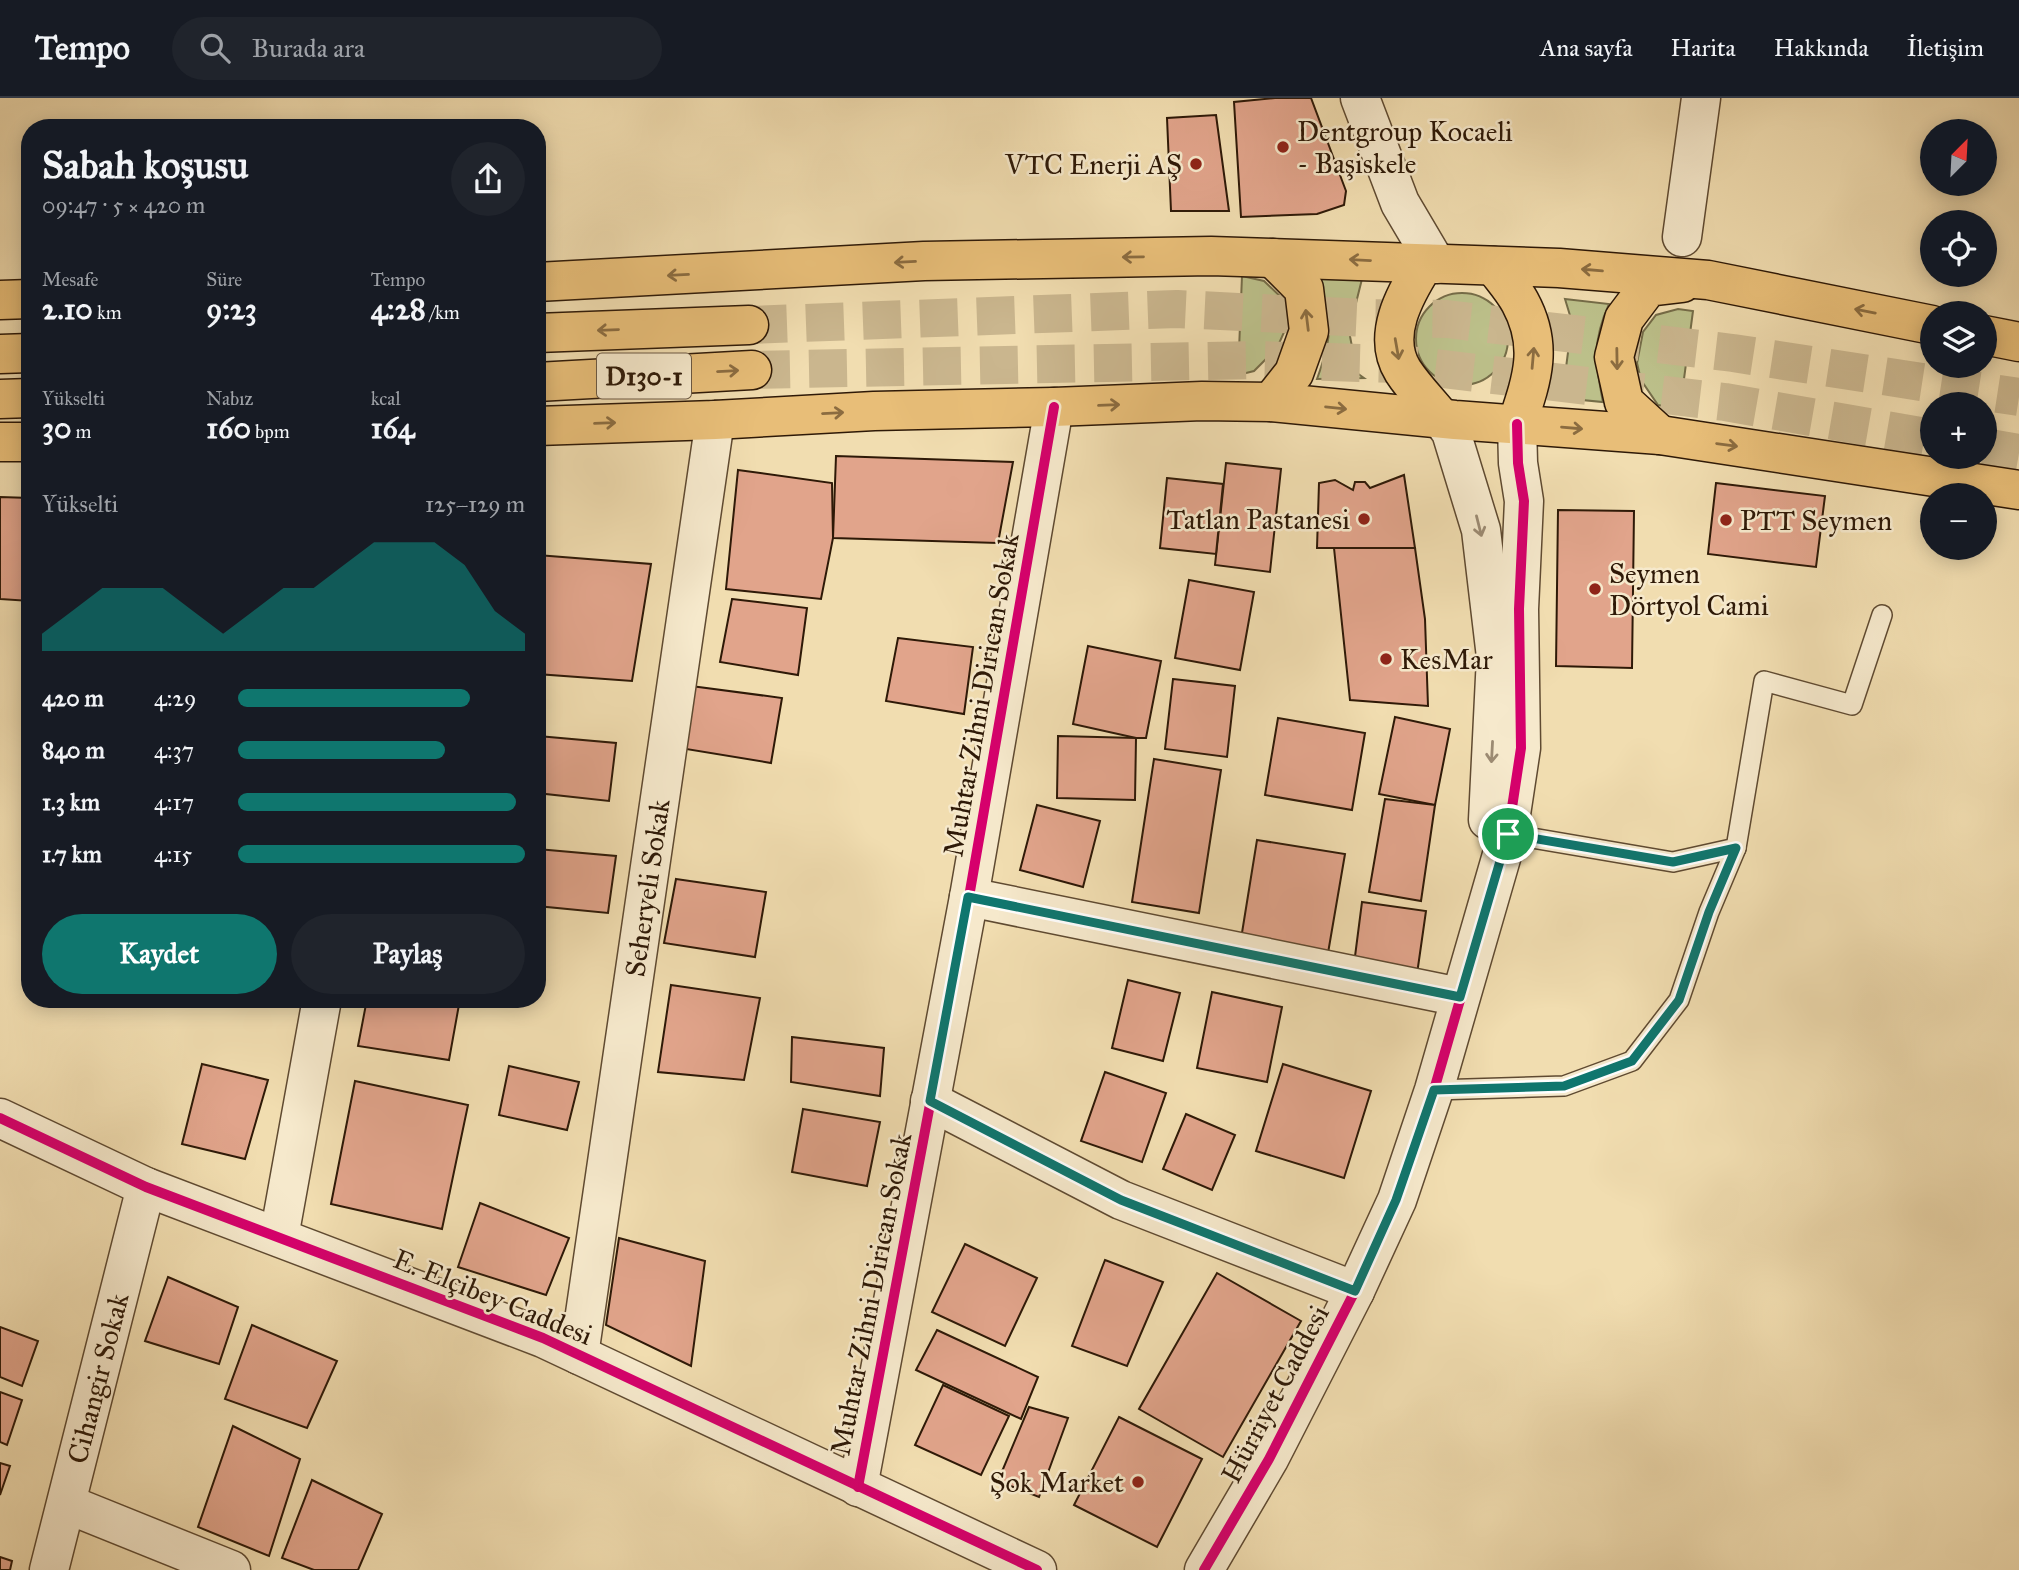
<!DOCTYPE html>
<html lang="tr">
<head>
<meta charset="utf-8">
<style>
  body { margin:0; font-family:"IM FELL Great Primer",serif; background:#20242c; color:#f1f3f6; height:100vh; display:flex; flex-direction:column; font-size:26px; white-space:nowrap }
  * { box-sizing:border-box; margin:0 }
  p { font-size:23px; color:#9ea1a6 }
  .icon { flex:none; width:38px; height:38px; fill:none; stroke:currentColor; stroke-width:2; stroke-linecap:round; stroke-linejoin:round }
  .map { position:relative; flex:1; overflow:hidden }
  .panel { position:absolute; left:21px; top:21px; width:525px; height:889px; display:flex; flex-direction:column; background:#171b24; border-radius:28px; box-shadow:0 4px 18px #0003 }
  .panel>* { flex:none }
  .needle { width:46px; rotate:24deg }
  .fabs { position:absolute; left:1920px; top:21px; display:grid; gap:14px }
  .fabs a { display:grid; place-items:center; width:77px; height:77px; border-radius:50%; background:#171b24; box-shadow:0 4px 18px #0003; font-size:35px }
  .pin { position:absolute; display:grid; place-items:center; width:60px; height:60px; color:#fff; margin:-30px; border:4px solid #fff; border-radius:50%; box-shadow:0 2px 7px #0007 }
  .round { display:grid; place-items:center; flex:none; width:74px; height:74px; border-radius:37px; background:#20242c }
  .head { display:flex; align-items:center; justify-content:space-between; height:119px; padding:0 21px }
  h1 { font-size:38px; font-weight:700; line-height:52px }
  .metrics { display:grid; grid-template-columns:repeat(3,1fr); gap:10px; height:119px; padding:7px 21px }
  .metrics div { display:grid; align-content:center }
  .metrics b { font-size:30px; font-weight:700 }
  .metrics small { font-size:19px; font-weight:400 }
  .metrics p { font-size:19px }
  .chart { height:196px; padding:14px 21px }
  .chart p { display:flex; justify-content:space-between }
  .chart svg { width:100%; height:126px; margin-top:7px; fill:#0f766e; opacity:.7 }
  .cta { display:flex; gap:14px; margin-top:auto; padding:14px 21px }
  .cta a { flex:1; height:80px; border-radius:42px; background:#0f766e; color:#fff; font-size:28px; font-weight:700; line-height:80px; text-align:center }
  .cta a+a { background:#20242c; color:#f1f3f6 }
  ul { padding:0 21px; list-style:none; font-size:23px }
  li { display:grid; grid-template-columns:112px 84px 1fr; align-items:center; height:52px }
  li i { height:18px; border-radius:9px; background:#0f766e }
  header { display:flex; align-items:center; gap:42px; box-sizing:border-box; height:98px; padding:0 35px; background:#171b24; border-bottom:2px solid #363941 }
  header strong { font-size:33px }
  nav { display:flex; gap:38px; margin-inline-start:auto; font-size:24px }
  .search { width:490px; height:63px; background:#20242c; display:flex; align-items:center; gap:18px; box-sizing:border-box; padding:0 24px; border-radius:38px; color:#9ea1a6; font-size:26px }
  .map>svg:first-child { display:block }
  .green { fill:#bcc08a; stroke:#756c48; stroke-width:2 }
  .building { fill:#e1a48b; stroke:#2e1907; stroke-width:2 }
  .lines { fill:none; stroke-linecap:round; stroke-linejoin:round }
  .trunk-tunnel { stroke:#cab68e; stroke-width:38; stroke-dasharray:38 19; stroke-linecap:butt }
  .service-casing { stroke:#5f4a31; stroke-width:22 }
  .minor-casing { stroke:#5f4a31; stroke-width:41 }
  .tertiary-casing { stroke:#5f4a31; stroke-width:41 }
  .trunk-casing { stroke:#2e1907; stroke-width:41 }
  .service { stroke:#f6e9cc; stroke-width:19 }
  .minor { stroke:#f6e9cc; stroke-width:38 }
  .tertiary { stroke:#f6e9cc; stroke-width:38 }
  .trunk { stroke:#e8be78; stroke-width:38 }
  .cycleway-casing { stroke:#f6e9cc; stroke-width:15 }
  .cycleway { stroke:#d6006c; stroke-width:10 }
  .oneway { stroke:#8b6c40 }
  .oneway2 { stroke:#9c8b73 }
  .route-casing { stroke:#fff; stroke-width:14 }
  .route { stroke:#0f766e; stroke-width:9 }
  .poi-dot { fill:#8f2418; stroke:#f6e9cc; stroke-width:2.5 }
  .labels { text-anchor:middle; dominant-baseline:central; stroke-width:5; stroke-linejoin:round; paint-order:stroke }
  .shield { fill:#f6e9cc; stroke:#6a5742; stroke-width:2 }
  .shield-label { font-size:26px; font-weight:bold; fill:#2e1907 }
  .poi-label { font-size:28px; fill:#2e1907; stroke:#f6e9cc; text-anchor:start }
  .street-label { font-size:28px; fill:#2e1907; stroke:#f6e9cc }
</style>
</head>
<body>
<header>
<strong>Tempo</strong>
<div class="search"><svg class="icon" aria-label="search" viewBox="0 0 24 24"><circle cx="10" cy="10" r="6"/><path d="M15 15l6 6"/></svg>Burada ara</div>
<nav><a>Ana sayfa</a><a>Harita</a><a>Hakkında</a><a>İletişim</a></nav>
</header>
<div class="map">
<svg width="2019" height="1472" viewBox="0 0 2019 1472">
  <rect width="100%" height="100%" fill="#f1ddb0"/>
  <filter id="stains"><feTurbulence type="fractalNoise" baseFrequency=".00286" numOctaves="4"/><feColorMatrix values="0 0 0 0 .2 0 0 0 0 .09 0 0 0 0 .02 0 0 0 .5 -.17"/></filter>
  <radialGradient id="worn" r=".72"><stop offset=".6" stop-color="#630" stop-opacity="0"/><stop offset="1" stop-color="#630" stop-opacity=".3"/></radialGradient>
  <g class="green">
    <path d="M1242,178l22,5 21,20v29l-8,18 -23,23 -16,4z"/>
    <path d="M1318,179l44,2 -13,52 8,42 7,5 -47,1c16,-44 16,-58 1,-102z"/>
    <circle cx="1462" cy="241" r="46"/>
    <path d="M1565,201l44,5c-17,38 -14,58 -6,98l-41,-4 10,-76z"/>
    <path d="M1678,211l15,2 -13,98 -22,-4 -17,-25 -4,-17 6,-31 13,-17z"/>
  </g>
  <g class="building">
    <path d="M1275,0h36l35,93 -2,14 -27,9 -76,3 -7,-115z"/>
    <path d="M1216,17l13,96h-58l-4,-93z"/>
    <path d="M836,358l177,6 -15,81 -165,-5z"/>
    <path d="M1226,365l55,6 -11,103 -55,-7z"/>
    <path d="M738,372l94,13 1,55 -12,61 -95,-10z"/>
    <path d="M1404,377l11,73h-98l2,-65 16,-3 18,10 2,-8h10l5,6z"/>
    <path d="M1167,380l56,6 -7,70 -56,-6z"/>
    <path d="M1716,385l109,13 -9,71 -108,-13z"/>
    <path d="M0,399l30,1v103l-30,-2z"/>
    <path d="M1558,412l76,1 -2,157 -76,-2z"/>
    <path d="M1334,450h81l10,71 3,87 -78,-6z"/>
    <path d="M537,457l114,9 -19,117 -95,-7z"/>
    <path d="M1189,482l65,12 -14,78 -65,-12z"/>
    <path d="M732,501l75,9 -9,67 -78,-13z"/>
    <path d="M898,540l75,9 -9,67 -78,-13z"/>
    <path d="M1088,548l73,15 -15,77h-10l-63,-14z"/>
    <path d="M1173,581l62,7 -8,71 -62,-8z"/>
    <path d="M691,588l91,12 -11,65 -91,-15z"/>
    <path d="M1395,619l55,12 -15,76 -56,-11z"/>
    <path d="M1278,620l87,15 -13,77 -87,-15z"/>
    <path d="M538,638l78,7 -7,58 -72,-8z"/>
    <path d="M1058,638l78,2 -1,62 -78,-2z"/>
    <path d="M1154,661l67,11 -22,143 -67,-11z"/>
    <path d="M1385,701l50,6 -14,96 -52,-9z"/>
    <path d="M1037,707l63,16 -17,66 -63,-17z"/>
    <path d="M1257,742l88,14 -17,99 -87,-14z"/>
    <path d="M537,751l79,7 -8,57 -71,-7z"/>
    <path d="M676,781l90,13 -11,65 -91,-14z"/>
    <path d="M1362,804l64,9 -10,70 -63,-9z"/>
    <path d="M1128,882l52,13 -17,68 -51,-13z"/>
    <path d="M671,887l89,13 -16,82 -86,-8z"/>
    <path d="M1212,894l70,15 -15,75 -70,-14z"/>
    <path d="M367,901h93l-11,61 -91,-14z"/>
    <path d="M792,939l92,11 -4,48 -89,-14z"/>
    <path d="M202,966l66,16 -23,79 -63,-15z"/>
    <path d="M1283,966l88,27 -27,87 -88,-27z"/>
    <path d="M509,968l70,16 -12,48 -68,-15z"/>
    <path d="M1105,974l61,21 -24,69 -61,-21z"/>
    <path d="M355,983l113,24 -26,124 -111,-25z"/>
    <path d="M803,1011l77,13 -13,64 -75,-14z"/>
    <path d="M1186,1016l49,21 -23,55 -49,-21z"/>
    <path d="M480,1105l89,35 -23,57 -88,-28z"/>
    <path d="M619,1140l86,23 -14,105 -85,-41z"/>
    <path d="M965,1146l72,34 -32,68 -73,-34z"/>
    <path d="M1105,1162l58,22 -36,84 -55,-20z"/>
    <path d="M1217,1175l84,48 -78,136 -84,-48z"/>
    <path d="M168,1179l70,30 -19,57 -74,-23z"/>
    <path d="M252,1227l85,36 -30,67 -82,-29z"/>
    <path d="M0,1229l38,14 -16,45 -22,-9z"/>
    <path d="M937,1232l101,47 -17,42 -105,-49z"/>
    <path d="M943,1287l66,31 -28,59 -66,-30z"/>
    <path d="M0,1294l22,8 -15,45 -7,-3z"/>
    <path d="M1029,1309l39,11 -29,79 -41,-16z"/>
    <path d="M1119,1319l83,42 -45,88 -83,-42z"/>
    <path d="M233,1328l67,33 -31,97 -71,-29z"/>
    <path d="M0,1365l10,3 -10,29z"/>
    <path d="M312,1382l70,34 -24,56h-44l-32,-12z"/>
    <path d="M0,1459l12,4 -2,9h-10z"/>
  </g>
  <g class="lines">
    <g class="trunk-tunnel">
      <path d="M749,227l428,-16 188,9 82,1 286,34 286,44"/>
      <path d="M752,272l502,-10 146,4 325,38 207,36"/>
      <path d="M1984,349l35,6"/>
    </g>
    <defs>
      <g id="service">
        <path d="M1508,736l165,28 63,-14 28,-167 88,24 30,-90"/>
        <path d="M1434,992l130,-4 68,-25 47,-61 30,-88 27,-64"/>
      </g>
      <g id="minor">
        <path d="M1360,0l40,105 36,61"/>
        <path d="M1682,139l19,-139"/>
        <path d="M969,799l491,100"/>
        <path d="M930,1003l191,99 234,91"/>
        <path d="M0,1020l146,69 397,151 494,232"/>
        <path d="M279,1139l43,-238"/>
        <path id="s1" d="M579,1257l136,-935"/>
        <path d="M858,1389l111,-590 85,-490"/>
        <path d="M67,1406l164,66"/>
        <path id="s2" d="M49,1472l97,-383"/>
      </g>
      <g id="tertiary">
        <path d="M1441,320l10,14 30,98 15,127 -8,163"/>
        <path d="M1204,1472l65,-111 86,-168 42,-91 37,-110 74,-256 13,-86 -2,-139 5,-108 -6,-38 -1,-39"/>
      </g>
      <g id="trunk">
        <path d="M1424,166c-19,30 -43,72 -21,107 11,17 26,32 38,47"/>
        <path d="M1494,168c9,12 19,23 26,36 24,44 12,77 -3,122"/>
        <path d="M537,184l387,-21 287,-5 348,12 149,12 224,45"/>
        <path d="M0,202l30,-1"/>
        <path d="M537,235l212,-8"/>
        <path d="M1984,237l35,7"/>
        <path d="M0,256l30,-1"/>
        <path d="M537,284l215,-12"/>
        <path d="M0,301l30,-1"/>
        <path d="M1271,304l23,-29 15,-42 -5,-42 -31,-31"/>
        <path d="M537,328l178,-6 159,-9 180,-4 148,-6 69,1 184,18 205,15 359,55"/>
        <path d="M1660,337l-36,-33 -10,-45 10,-38 24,-32 34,-4"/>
        <path d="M0,344h30"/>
      </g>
    </defs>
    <use href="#service" class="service-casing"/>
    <use href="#minor" class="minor-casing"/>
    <use href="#tertiary" class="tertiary-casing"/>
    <use href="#trunk" class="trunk-casing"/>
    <use href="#service" class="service"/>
    <use href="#minor" class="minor"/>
    <use href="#tertiary" class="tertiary"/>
    <use href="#trunk" class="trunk"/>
    <defs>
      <g id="cycleway">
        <path d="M0,1020l146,69 397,151 494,232"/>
        <path d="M858,1389l111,-590 85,-490"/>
        <path d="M1204,1472l65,-111 86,-168 42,-91 37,-110 74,-256 13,-86 -2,-139 5,-108 -6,-38 -1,-39"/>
      </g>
    </defs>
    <use href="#cycleway" class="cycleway-casing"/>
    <use href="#cycleway" class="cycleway"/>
  </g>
  <defs><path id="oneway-shaft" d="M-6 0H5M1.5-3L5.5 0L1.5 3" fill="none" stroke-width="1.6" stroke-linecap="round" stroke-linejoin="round" transform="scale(1.75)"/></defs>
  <g class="oneway">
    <use href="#oneway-shaft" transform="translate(1133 159) rotate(179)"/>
    <use href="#oneway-shaft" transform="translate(1360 162) rotate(-177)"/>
    <use href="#oneway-shaft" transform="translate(905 164) rotate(177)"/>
    <use href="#oneway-shaft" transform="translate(1592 172) rotate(-175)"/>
    <use href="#oneway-shaft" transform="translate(678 177) rotate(177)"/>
    <use href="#oneway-shaft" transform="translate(1865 213) rotate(-169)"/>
    <use href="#oneway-shaft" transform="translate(1307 222) rotate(-97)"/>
    <use href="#oneway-shaft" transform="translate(608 232) rotate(178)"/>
    <use href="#oneway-shaft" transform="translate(1397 251) rotate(80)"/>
    <use href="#oneway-shaft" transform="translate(1533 260) rotate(-85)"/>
    <use href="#oneway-shaft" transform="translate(1617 261) rotate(89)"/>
    <use href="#oneway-shaft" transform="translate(728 273) rotate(-3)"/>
    <use href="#oneway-shaft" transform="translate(1109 307) rotate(-2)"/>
    <use href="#oneway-shaft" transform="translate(1336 310) rotate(6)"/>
    <use href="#oneway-shaft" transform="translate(833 315) rotate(-3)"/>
    <use href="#oneway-shaft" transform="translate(605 325) rotate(-2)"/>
    <use href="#oneway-shaft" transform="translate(1572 330) rotate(5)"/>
    <use href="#oneway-shaft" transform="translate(1727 347) rotate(8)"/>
  </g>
  <g class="oneway2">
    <use href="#oneway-shaft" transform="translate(1479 428) rotate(76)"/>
    <use href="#oneway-shaft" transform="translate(1492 654) rotate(93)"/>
  </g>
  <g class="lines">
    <defs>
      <path id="route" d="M1508,736l165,28 63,-14 -27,64 -30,88 -47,61 -68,25 -130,4 -38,110 -41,91 -234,-91 -191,-99 38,-204 492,100z"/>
    </defs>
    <use href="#route" class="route-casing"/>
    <use href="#route" class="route"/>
  </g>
  <g class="poi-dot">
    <circle cx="1283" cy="49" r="7"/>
    <circle cx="1196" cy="66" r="7"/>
    <circle cx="1364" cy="421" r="7"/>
    <circle cx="1726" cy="422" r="7"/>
    <circle cx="1595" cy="491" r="7"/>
    <circle cx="1386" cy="561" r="7"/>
    <circle cx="1138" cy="1384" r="7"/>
  </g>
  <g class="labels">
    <rect class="shield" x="597" y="255.5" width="94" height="45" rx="5"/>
    <g class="shield-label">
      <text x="644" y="278">D130-1</text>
    </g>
    <g class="poi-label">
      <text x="1297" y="33">Dentgroup Kocaeli<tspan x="1297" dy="32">- Başiskele</tspan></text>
      <text x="1182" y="66" text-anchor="end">VTC Enerji AŞ</text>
      <text x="1350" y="421" text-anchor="end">Tatlan Pastanesi</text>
      <text x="1740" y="422">PTT Seymen</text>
      <text x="1609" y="475">Seymen<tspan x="1609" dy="32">Dörtyol Cami</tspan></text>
      <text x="1400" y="561">KesMar</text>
      <text x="1124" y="1384" text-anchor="end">Şok Market</text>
    </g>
    <g class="street-label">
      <text transform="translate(981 597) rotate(-80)">Muhtar Zihni Dirican Sokak</text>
      <text stroke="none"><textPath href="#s1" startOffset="472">Seheryeli Sokak</textPath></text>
      <text transform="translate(871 1196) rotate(-79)">Muhtar Zihni Dirican Sokak</text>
      <text transform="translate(493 1199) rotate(22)">E. Elçibey Caddesi</text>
      <text stroke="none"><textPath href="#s2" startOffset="198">Cihangir Sokak</textPath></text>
      <text transform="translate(1275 1296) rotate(-62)">Hürriyet Caddesi</text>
    </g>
  </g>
  <rect width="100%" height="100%" filter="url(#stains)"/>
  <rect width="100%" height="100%" fill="url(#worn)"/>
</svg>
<div class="fabs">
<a><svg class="needle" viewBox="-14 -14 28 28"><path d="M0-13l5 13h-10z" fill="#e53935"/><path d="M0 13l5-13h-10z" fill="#9ea1a6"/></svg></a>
<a><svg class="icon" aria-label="locate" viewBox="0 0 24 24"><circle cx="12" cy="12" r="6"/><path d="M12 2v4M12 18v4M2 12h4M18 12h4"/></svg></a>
<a><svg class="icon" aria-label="layers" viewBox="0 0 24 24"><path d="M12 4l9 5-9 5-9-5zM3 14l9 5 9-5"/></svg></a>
<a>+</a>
<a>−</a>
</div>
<div class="pin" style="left:1508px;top:736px;background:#1e9e55"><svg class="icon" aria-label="arrive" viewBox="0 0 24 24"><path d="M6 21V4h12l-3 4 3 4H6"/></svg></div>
<section class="panel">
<div class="head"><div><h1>Sabah koşusu</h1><p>09:47 · 5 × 420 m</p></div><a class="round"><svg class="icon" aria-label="share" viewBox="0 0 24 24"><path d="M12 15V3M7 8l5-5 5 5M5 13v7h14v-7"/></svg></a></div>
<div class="metrics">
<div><p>Mesafe</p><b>2.10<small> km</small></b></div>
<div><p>Süre</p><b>9:23</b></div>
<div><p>Tempo</p><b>4:28<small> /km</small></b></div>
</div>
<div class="metrics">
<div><p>Yükselti</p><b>30<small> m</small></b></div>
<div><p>Nabız</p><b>160<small> bpm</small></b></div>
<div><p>kcal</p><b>164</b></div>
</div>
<div class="chart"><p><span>Yükselti</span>125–129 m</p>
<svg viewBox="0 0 160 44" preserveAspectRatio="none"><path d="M0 44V38L10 30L20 22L30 22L40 22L50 30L60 38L70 30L80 22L90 22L100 14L110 6L120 6L130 6L140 14L150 30L160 38V44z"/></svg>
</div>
<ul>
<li><b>420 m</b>4:29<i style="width:81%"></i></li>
<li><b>840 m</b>4:37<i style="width:72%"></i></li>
<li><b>1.3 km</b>4:17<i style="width:97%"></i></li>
<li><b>1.7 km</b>4:15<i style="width:100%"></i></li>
</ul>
<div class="cta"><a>Kaydet</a><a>Paylaş</a></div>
</section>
</div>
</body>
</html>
